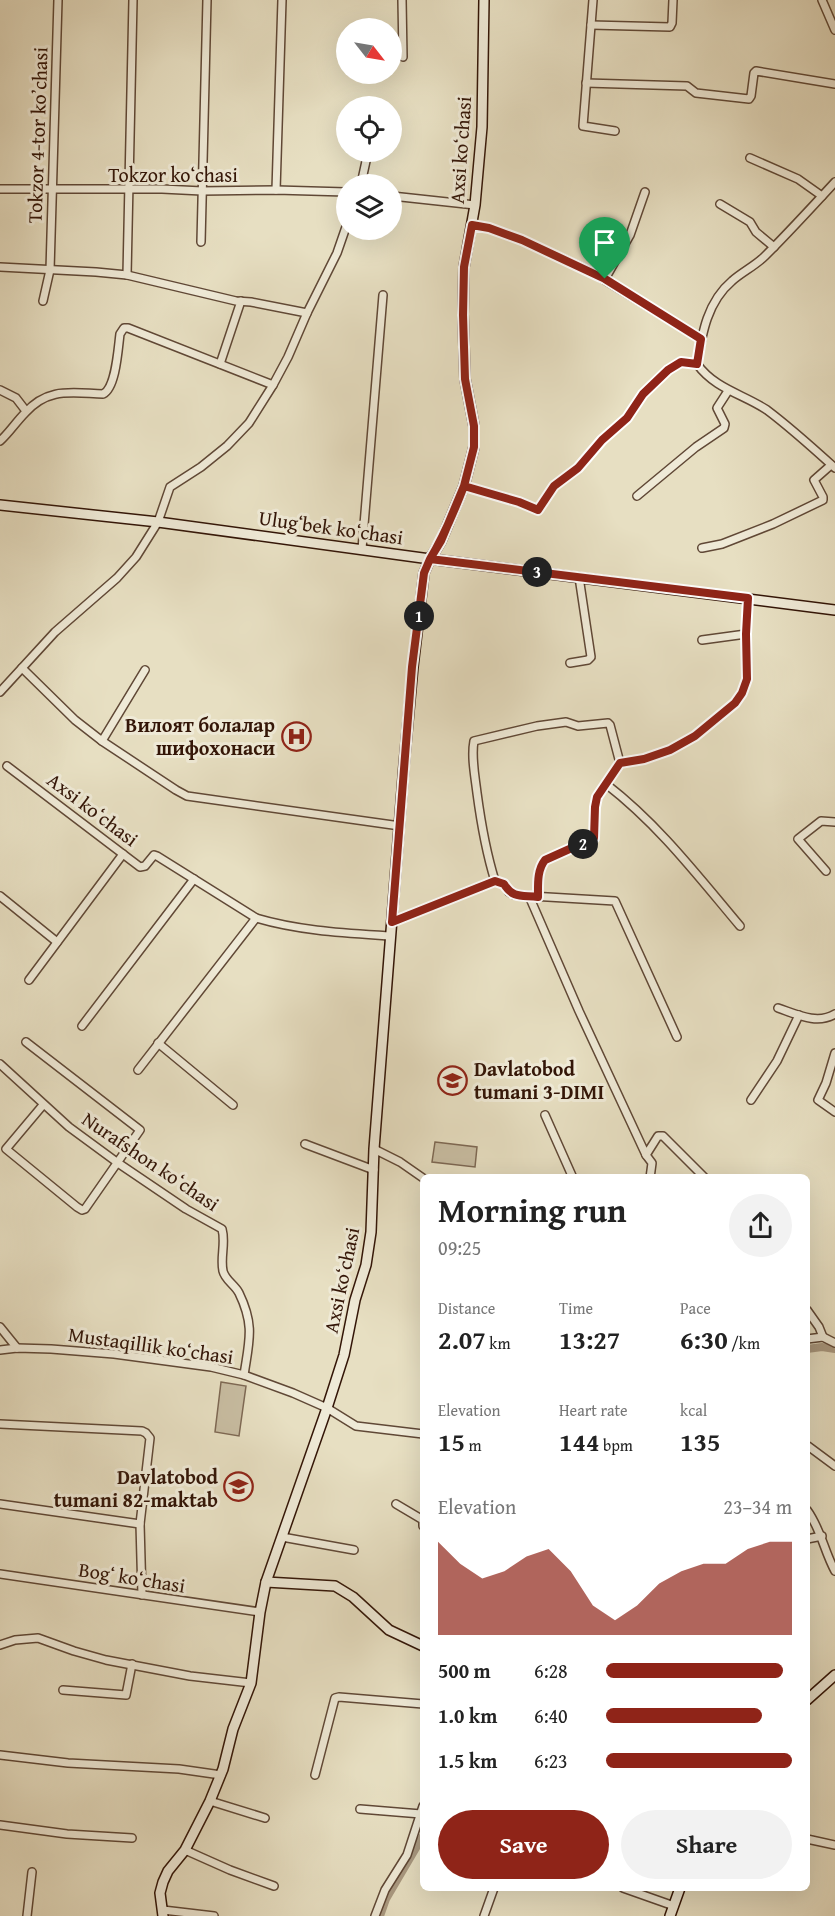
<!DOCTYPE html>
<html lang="en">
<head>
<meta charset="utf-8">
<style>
  body { margin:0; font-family:"Gentium Book Plus",serif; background:#f2f2f2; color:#222; height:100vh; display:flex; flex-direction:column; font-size:22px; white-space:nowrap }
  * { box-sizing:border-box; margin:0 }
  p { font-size:20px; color:#767676 }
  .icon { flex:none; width:33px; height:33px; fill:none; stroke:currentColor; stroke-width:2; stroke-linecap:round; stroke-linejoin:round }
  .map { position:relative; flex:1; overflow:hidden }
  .details { position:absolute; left:420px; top:1174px; width:390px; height:717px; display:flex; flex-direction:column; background:#fff; border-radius:9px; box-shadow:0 6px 24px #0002 }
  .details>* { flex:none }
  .needle { width:39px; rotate:121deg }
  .buttons { position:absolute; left:336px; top:18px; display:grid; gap:12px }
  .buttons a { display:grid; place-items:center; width:66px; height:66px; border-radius:50%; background:#fff; box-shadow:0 6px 24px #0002; font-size:30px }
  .pin { position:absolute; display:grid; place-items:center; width:51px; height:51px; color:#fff; margin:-62px -26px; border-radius:50% 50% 50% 0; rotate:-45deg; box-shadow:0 0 6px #0007 }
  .pin .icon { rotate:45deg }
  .km { position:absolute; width:30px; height:30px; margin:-15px; border-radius:50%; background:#222; color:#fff; font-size:16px; line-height:30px; text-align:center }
  .round { display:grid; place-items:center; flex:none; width:63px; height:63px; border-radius:32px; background:#f2f2f2 }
  .summary { display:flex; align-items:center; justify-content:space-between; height:102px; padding:0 18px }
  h1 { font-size:33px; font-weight:700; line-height:45px }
  .figures { display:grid; grid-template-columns:repeat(3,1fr); gap:9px; height:102px; padding:6px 18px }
  .figures div { display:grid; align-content:center }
  .figures b { font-size:26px; font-weight:700 }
  .figures small { font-size:16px; font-weight:400 }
  .figures p { font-size:16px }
  .chart { height:168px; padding:12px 18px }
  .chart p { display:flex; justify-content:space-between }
  .chart svg { width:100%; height:108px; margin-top:6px; fill:#8f2418; opacity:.7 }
  .cta { display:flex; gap:12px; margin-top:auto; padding:12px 18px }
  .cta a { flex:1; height:69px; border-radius:36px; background:#8f2418; color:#fff; font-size:24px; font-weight:700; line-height:69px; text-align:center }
  .cta a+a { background:#f2f2f2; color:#222 }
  ul { padding:0 18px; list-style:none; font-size:20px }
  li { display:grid; grid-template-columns:96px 72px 1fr; align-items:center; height:45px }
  li i { height:15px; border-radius:8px; background:#8f2418 }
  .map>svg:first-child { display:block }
  .garden { fill:#c8bda2; stroke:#7e6954; stroke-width:1.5 }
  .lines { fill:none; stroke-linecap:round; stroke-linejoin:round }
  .canal { stroke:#aa9a82; stroke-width:8 }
  .street-casing { stroke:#604836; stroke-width:10 }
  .secondary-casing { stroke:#331507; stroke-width:12 }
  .street { stroke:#efead7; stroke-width:7 }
  .secondary { stroke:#efead7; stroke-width:9 }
  .route-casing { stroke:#fff; stroke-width:12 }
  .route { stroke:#8f2418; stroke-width:8 }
  .labels { text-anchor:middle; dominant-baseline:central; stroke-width:6; stroke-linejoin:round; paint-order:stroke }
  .street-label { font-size:20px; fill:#331507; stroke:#efead7 }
  .poi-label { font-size:20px; font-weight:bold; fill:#331507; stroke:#efead7; text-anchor:end }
</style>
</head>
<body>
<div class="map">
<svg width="835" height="1916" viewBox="0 0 835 1916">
  <rect width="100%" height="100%" fill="#e7dfc2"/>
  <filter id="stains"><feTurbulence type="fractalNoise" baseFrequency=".00333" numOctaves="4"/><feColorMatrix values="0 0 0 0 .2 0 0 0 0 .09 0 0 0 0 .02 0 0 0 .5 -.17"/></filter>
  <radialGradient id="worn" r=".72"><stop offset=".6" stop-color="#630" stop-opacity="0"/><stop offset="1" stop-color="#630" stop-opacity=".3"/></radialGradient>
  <g class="garden">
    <path d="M435,1142l42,5 -2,20 -43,-5z"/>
    <path d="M221,1382l25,4 -7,50 -24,-4z"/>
  </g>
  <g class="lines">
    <g class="canal">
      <path d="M807,1349l15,-2 13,2"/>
      <path d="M380,1916l6,-17 37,-63"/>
    </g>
    <defs>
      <g id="street">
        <path d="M402,0l1,57"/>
        <path d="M593,0l-10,126 32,5"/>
        <path d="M822,0l13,30"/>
        <path d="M591,25l79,2 2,-4 1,-23"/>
        <path d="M586,83l101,3 9,7 53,6 2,-3 3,-23 2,-2 79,13"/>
        <path d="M750,158l48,21 24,17"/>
        <path d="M835,182c-23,25 -46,50 -70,74 -10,10 -23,16 -33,25 -25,21 -30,53 -35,83 18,25 46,30 70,46 24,18 46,38 68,58"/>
        <path d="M361,184l7,-32"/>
        <path d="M0,189h162l40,2 74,-1 70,2"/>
        <path d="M276,190l6,-190"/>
        <path d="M392,196l83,9"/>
        <path d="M720,204l30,18 6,10 18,15"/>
        <path d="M472,225l17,3 33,12 68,31 111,68"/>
        <path d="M201,242l6,-242"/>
        <path d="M0,267l96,5 31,3 109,26 15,1 56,11"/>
        <path d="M127,275l6,-275"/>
        <path d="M605,279l25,-44 15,-43"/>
        <path d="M43,301l7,-31 8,-270"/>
        <path d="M220,364l21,-63"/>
        <path d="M0,390l16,8 10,13"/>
        <path d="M0,441c9,-8 16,-19 25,-28 23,-26 46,-20 78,-19 13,-6 15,-45 17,-60l4,-6h4l145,57"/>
        <path d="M464,486l55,16 19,8 16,-24 24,-18 24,-28 25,-22 16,-24 25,-24 13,-8 16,2"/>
        <path d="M637,496l59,-49 28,-19 1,-4 -8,-16 11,-17"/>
        <path d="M702,548l20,-4 51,-20 50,-24v-3l-9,-17 17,-15"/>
        <path d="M362,549l21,-254"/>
        <path d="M702,640l44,-6"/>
        <path d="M570,663l18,-3 3,-3 -12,-80"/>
        <path d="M22,668l53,52 27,21 74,49 11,6 213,30"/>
        <path d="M0,692l55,-60 62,-54 19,-21 22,-35 12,-35 31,-20 26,-21 22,-23 24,-38 15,-28 19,-44 30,-60 9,-26"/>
        <path d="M102,741l43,-71"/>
        <path d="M7,766l133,101 5,-1 9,-11 3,1 99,62c44,13 89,15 134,18"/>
        <path d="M606,784c53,41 91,91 134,142"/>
        <path d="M826,871l-28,-32 23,-18 14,1"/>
        <path d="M495,881c-9,-29 -14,-58 -18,-88 -2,-17 -6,-36 -3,-52l63,-15 29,-4 12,4 30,-3 2,2 10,38"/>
        <path d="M0,896l57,46"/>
        <path d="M529,896l50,115 67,144 12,-19h5l42,42"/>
        <path d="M538,897c0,-13 -1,-27 7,-37l49,-22 1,-31 2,-10 23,-34 24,-4 26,-9 25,-14 40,-33 7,-10 5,-14 -1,-45 2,-36"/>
        <path d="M392,922l103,-41 9,3 5,8 5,3 101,6 62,136"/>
        <path d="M29,980l94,-126"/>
        <path d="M778,1008c18,6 39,17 57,6"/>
        <path d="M82,1026l112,-147"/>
        <path d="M26,1042l114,88 -55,79 -3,1 -5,-3 -71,-58 37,-44"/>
        <path d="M158,1043l75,62"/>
        <path d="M835,1053l-9,30 -8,17 17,12"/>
        <path d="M0,1064l69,63 49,36 68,46 36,20c4,14 -2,28 1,42 2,9 12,14 16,22 16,33 10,48 5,82"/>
        <path d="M138,1070l118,-152"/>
        <path d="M751,1100l26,-39 22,-46"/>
        <path d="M545,1115l28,63"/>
        <path d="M305,1144l69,26"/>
        <path d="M374,1149l26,13 23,16"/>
        <path d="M646,1155l6,8 -2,15"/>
        <path d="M807,1310l12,17 4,10"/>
        <path d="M0,1327l17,21"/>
        <path d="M807,1339l16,-2 12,6"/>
        <path d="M0,1350l17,-2 34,1 63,5 97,13 33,8 49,18 34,15 29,18 67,8"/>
        <path d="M0,1424l142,7 4,2 4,5 -10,86 2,71"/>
        <path d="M808,1446l27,20"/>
        <path d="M0,1504l140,20"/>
        <path d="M396,1504l27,16v6"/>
        <path d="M807,1510c14,19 17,41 28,61"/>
        <path d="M282,1537l72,13"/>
        <path d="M807,1539l15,-3"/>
        <path d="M0,1574l260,38"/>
        <path d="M0,1645l15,-5 23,-2 36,13 32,9 84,16 61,7"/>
        <path d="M63,1690l63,5 6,-31"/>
        <path d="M0,1755l68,8 111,6 42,6"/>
        <path d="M315,1775l20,-77 4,-1 84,7"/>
        <path d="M210,1801l55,17"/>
        <path d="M360,1809l61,5"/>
        <path d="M0,1825l67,9 65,4"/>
        <path d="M807,1839l28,6"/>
        <path d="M185,1850l45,20 44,16"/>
        <path d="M623,1888l51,18"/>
        <path d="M163,1910l51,6"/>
        <path d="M27,1916l5,-44"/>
        <path d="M375,1916l10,-26 22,-35 16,-49"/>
        <path d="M484,1916l10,-28"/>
      </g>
      <g id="secondary">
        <path d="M0,505l158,17 272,37 405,51"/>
        <path d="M266,1582l69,4 18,11 36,33 34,16"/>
        <path d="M807,1700l28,-25"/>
        <path d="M163,1916l-3,-23 3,-11 5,-11 17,-21 25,-49 13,-32 10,-40 18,-46 9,-71 6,-30 61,-174 17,-53 11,-55 11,-35 5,-33 3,-83 30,-384 9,-98 11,-94 6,-14 11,-18 23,-55 10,-39v-21l-9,-47 -2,-65 1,-47 11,-62 7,-78 2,-127"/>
        <path d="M670,1916l10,-28"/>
      </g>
    </defs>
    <use href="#street" class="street-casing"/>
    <use href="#secondary" class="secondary-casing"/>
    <use href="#street" class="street"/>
    <use href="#secondary" class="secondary"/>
  </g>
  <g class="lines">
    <defs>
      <path id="route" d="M605,279l-83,-39 -33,-12 -17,-3 -8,42 -1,48 2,64 9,47v21l-10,39 -23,55 -11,18 -6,14 -12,94 -20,255 103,-41 9,3c9,15 18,11 34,13 0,-13 -1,-27 7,-37l49,-22 1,-31 2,-10 23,-34 24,-4 26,-9 25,-14 40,-33 7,-10 5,-14 -1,-45 2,-36 -318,-39c14,-23 24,-47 34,-73l55,16 19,8 16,-24 24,-18 24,-28 25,-22 16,-24 25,-24 13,-8 16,2 4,-25 -96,-60"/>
    </defs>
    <use href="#route" class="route-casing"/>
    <use href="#route" class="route"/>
  </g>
  <defs>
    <symbol id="hospital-ring" viewBox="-11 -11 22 22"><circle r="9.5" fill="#efead7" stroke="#8f2418" stroke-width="1.5"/><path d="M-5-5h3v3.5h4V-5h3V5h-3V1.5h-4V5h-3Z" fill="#8f2418"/></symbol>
    <symbol id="school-ring" viewBox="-11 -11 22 22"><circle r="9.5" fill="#efead7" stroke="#8f2418" stroke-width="1.5"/><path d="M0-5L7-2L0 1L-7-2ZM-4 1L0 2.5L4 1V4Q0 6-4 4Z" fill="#8f2418"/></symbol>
  </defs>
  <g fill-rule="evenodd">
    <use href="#hospital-ring" x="280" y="720" width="33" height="33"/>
    <use href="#school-ring" x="436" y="1064" width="33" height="33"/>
    <use href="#school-ring" x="222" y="1470" width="33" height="33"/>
  </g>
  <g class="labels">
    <g class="street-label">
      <text transform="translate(37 135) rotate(-88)">Tokzor 4-tor koʼchasi</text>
      <text transform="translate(460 150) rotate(-86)">Axsi koʻchasi</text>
      <text x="173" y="174">Tokzor koʻchasi</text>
      <text transform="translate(331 527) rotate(8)">Ulugʻbek koʻchasi</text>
      <text transform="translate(93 809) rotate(37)">Axsi koʻchasi</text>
      <text transform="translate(151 1161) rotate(34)">Nurafshon koʻchasi</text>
      <text transform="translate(341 1280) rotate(-78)">Axsi koʻchasi</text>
      <text transform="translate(151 1345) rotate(8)">Mustaqillik koʻchasi</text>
      <text transform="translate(132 1577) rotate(9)">Bogʻ koʻchasi</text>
    </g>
    <g class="poi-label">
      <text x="275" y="724">Вилоят болалар<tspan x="275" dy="23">шифохонаси</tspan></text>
      <text x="474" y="1068" text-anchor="start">Davlatobod<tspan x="474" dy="23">tumani 3-DIMI</tspan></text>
      <text x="218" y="1476">Davlatobod<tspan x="218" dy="23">tumani 82-maktab</tspan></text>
    </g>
  </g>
  <rect width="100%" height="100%" filter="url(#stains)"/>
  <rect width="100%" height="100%" fill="url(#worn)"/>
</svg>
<div class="buttons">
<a><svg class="needle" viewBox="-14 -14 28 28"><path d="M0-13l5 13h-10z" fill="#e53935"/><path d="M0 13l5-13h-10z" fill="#767676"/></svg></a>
<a><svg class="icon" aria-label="locate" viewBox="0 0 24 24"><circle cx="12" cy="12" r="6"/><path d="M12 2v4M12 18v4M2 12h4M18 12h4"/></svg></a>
<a><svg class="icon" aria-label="layers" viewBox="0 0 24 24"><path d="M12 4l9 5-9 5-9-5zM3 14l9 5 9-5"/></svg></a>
</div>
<div class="pin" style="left:605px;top:279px;background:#1e9e55"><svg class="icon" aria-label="arrive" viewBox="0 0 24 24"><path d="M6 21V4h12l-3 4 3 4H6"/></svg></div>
<b class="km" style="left:419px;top:616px">1</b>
<b class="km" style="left:583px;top:844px">2</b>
<b class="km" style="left:537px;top:572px">3</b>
<section class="details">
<div class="summary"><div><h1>Morning run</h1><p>09:25</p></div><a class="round"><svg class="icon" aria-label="share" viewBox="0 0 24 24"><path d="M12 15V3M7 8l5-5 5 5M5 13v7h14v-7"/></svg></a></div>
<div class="figures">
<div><p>Distance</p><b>2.07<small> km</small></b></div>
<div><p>Time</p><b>13:27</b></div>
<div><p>Pace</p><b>6:30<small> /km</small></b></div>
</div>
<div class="figures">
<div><p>Elevation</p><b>15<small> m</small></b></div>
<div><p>Heart rate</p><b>144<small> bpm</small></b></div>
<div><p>kcal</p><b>135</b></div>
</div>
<div class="chart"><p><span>Elevation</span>23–34 m</p>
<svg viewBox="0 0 160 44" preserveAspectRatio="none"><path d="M0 44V6L10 15L20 21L30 18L40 12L50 9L60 18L70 32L80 38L90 32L100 23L110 18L120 15L130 15L140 9L150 6L160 6V44z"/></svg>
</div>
<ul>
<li><b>500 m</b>6:28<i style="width:95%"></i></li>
<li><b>1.0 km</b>6:40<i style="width:84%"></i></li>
<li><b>1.5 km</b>6:23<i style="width:100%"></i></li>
</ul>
<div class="cta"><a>Save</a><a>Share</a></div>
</section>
</div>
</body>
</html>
